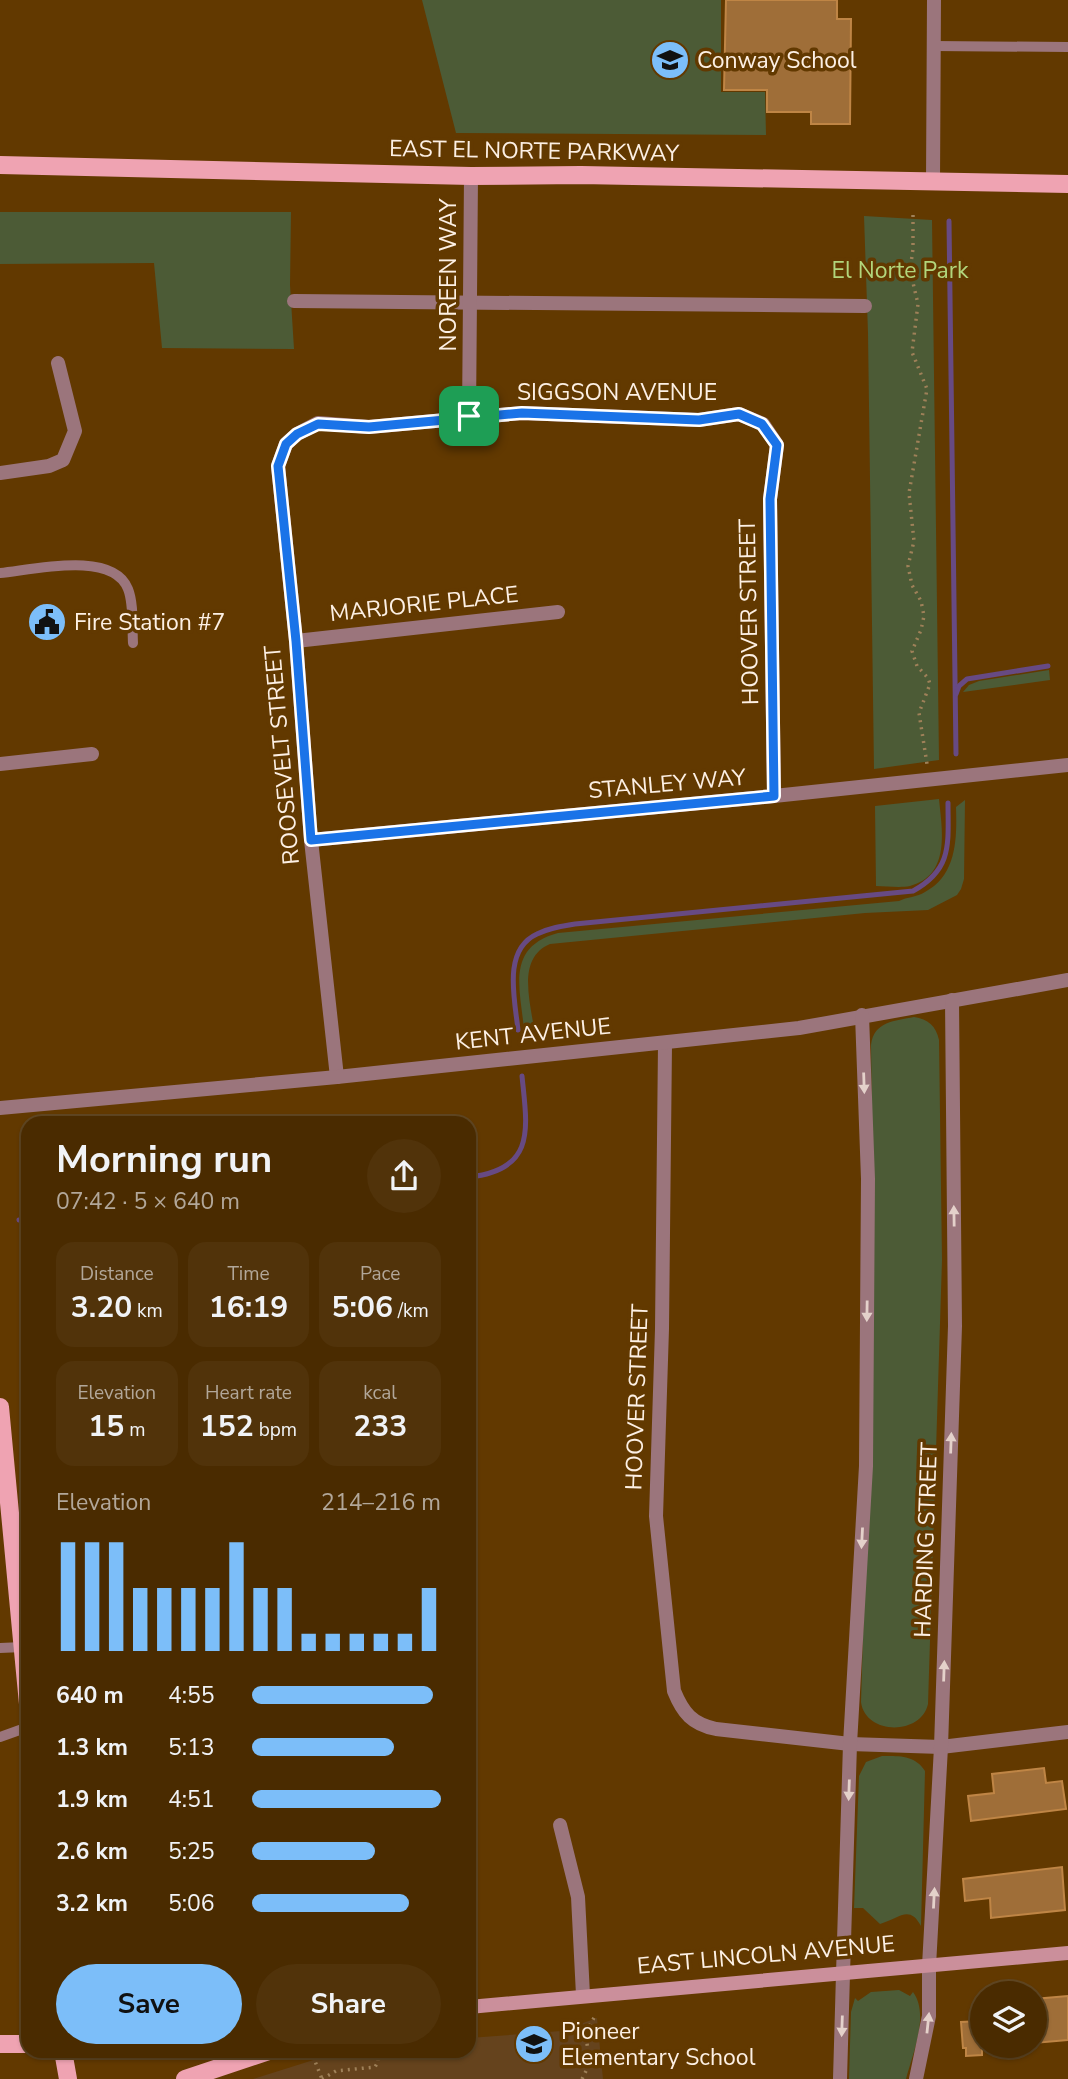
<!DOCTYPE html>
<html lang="en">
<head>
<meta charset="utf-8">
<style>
  body { margin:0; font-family:"Nunito Sans",sans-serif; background:#51330a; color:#f1f3f6; height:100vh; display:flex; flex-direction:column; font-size:26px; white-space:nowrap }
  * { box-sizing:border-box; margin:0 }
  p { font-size:23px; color:#b2a799 }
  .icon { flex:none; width:38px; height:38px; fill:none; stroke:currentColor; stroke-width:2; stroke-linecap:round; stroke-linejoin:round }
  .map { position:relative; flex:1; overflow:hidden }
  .sheet { position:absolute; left:21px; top:1116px; width:455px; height:942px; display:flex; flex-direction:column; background:#4a2b00; border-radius:21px; box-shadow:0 2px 5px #0004,0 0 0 2px #614722 }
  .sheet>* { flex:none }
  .tools { position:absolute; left:970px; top:1981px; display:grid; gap:14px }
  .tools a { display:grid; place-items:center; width:77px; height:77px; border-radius:50%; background:#4a2b00; box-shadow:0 2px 5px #0004,0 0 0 2px #614722; font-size:35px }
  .pin { position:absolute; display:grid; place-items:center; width:60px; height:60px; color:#fff; margin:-30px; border-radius:14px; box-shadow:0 4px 10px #0006 }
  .round { display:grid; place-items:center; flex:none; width:74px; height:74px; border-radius:37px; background:#51330a }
  .headline { display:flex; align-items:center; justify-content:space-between; height:119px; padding:0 35px }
  h1 { font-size:38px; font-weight:700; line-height:52px }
  .metrics { display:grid; grid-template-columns:repeat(3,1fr); gap:10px; height:119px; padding:7px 35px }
  .metrics div { display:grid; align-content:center; border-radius:18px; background:#51330a; text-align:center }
  .metrics b { font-size:30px; font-weight:700 }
  .metrics small { font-size:19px; font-weight:400 }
  .metrics p { font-size:19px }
  .chart { height:196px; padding:14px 35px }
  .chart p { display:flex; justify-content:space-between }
  .chart svg { width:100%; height:126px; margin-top:7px; stroke:#7cbef9; stroke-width:6 }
  .cta { display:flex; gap:14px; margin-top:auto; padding:14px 35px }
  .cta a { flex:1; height:80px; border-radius:42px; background:#7cbef9; color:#111; font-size:28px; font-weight:700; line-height:80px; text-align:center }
  .cta a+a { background:#51330a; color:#f1f3f6 }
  ul { padding:0 35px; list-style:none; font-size:23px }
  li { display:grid; grid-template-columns:112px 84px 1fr; align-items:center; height:52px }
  li i { height:18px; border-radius:9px; background:#7cbef9 }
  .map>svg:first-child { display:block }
  .built { fill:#65431d }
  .green { fill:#4c5b36 }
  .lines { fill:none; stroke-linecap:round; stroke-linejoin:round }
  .stream { stroke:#674a83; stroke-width:5 }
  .building { fill:#9f6e38; stroke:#bf8545; stroke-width:2 }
  .path { stroke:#9f8159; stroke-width:3.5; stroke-dasharray:2 5; stroke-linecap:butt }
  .service { stroke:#9b757c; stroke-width:10 }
  .minor { stroke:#9b757c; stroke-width:14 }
  .tertiary { stroke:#9b757c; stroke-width:14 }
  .secondary { stroke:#cb8f9b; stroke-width:14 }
  .primary { stroke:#efa3b2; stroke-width:18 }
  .oneway { fill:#e4d1ca }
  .route-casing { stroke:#fff; stroke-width:14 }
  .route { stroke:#1a73e8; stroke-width:9 }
  .labels { text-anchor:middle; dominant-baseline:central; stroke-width:7; stroke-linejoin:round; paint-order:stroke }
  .poi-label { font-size:23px; fill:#fdf0e4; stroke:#623900; text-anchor:start }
  .street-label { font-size:23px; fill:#fdf0e4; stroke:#623900 }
  .park-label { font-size:23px; fill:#b2d67c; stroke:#623900 }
</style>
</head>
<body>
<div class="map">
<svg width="1068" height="2079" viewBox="0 0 1068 2079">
  <rect width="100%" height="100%" fill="#623900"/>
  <path class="built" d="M597,2018l6,61h-350l89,-28h127v-13l92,-7z"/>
  <g class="green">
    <path d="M422,0h299v92h44l1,43 -310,-2z"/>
    <path d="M0,212h291l-1,73 4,64 -132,-1 -8,-85 -154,1z"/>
    <path d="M864,216l68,4 7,540 -65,9 -6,-436z"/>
    <path d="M1049,670l1,10 -87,12 6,-7 10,-4z"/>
    <path d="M939,799c3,31 12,76 -29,87 -10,2 -24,0 -34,0l-1,-80z"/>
    <path d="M965,800l-1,79 -3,10 -4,6 -29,15 -63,3 -315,31c-33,14 -20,56 -16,85h-10c-4,-41 -18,-82 34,-96l341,-32c8,-4 18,-4 26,-9 32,-17 32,-54 31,-85z"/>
    <path d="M914,1017c14,2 22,9 25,23l3,220 -14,444c-7,32 -63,31 -67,-2l13,-438 -3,-219c3,-24 24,-24 43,-28z"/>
    <path d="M882,1756c17,0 33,-1 43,15l-4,155c-12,-22 -22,-7 -41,-2l-17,-16h-9l5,-132 7,-14z"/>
    <path d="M899,1990l11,6 3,-4c17,23 -1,63 -7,87h-57l2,-67 4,-14 3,3 13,-9z"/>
  </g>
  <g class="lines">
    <g class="stream">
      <path d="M949,221l7,533"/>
      <path d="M956,694l3,-8 8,-7 81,-13"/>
      <path d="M518,1030c-3,-30 -16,-80 19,-96 12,-6 25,-8 38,-10l338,-33c40,-22 35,-48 35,-88"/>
      <path d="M469,1177c68,-7 58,-50 53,-101"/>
      <path d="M19,1220l9,-1"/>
    </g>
  </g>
  <g class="building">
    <path d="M726,0h111v19h14l-1,105h-39v-12h-44v-22h-43z"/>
    <path d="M1044,1768l2,15 16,-2 4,28 -95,12 -3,-25 26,-3 -2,-19z"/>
    <path d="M1062,1867l3,43 -74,8 -1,-20 -25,3 -2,-22z"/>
    <path d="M1068,1996v44l-34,3v-44z"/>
    <path d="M982,2021v34l-16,1v-8h-3l-2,-26z"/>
  </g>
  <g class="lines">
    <g class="path">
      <path d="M913,215v34l-3,21 8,34 -6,48 15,37 -18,104 5,48 -6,25 4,19 9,16 3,15 -3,14 -9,21 5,15 11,12 2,6 -11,29 8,51"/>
      <path d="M313,2056l9,23"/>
      <path d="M322,2079l14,-8 39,-4 3,-5v-11"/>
      <path d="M582,2079l7,-14 -3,-33 9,-16"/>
    </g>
    <g class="service">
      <path d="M934,46l134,1"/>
      <path d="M0,573c32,-3 113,-23 128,16 6,15 4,38 5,54"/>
      <path d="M0,1648l23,-1"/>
      <path d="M0,1737l28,-10"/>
    </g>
    <g class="minor">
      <path d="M933,181l1,-181"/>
      <path d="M294,301l571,5"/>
      <path d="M469,417l2,-241"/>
      <path d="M0,473l49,-7 14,-6 12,-29 -17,-68"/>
      <path d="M296,641l262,-29"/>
      <path d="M0,764l92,-10"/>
      <path d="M311,840l463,-44 294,-31"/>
      <path d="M665,1044l-3,285 -6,187 18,175c9,22 18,33 42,38l134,15 91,3 127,-15"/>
      <path d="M337,1077l-26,-237 -15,-199 -18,-175 8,-22 11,-10 21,-11 51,4 153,-14 177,7 40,-6 24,10 14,21 -7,54 4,297"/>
      <path d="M0,1108l337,-31 462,-49 269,-48"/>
      <path d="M560,1825l18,72 5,98"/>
      <path d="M929,1966l12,-219 14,-421 -3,-326"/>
      <path d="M843,1974l7,-230 16,-278 2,-287 -6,-164"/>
      <path d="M469,1993l1,14"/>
    </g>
    <g class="tertiary">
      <path d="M840,2079l3,-105"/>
      <path d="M916,2079l13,-63v-50"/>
    </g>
    <path class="secondary" d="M469,2007l599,-54"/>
    <g class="primary">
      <path d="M0,165l471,11 110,-1 487,9"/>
      <path d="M0,1407l28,297"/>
      <path d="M0,2044h28"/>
      <path d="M63,2051l5,28"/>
      <path d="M185,2079l84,-28"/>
    </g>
  </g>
  <defs><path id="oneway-solid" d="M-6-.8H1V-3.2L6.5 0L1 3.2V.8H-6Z" transform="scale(1.75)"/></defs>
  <g class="oneway">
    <use href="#oneway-solid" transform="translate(864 1083) rotate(88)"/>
    <use href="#oneway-solid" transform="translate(954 1216) rotate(-91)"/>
    <use href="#oneway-solid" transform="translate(867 1311) rotate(91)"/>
    <use href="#oneway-solid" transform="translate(951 1443) rotate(-88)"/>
    <use href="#oneway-solid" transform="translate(862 1538) rotate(93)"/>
    <use href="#oneway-solid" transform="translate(944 1671) rotate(-88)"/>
    <use href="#oneway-solid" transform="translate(849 1790) rotate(92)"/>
    <use href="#oneway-solid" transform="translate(934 1898) rotate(-87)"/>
    <use href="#oneway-solid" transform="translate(928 2023) rotate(-84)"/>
    <use href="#oneway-solid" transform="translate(842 2026) rotate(92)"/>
  </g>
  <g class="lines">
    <defs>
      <path id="route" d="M522,413l177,7 40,-6 23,10 15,21 -7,54 4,297 -463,44 -15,-199 -18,-175 8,-22 11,-10 21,-10 51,3z"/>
    </defs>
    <use href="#route" class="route-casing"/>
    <use href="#route" class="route"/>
  </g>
  <defs>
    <symbol id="school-disc" viewBox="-11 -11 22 22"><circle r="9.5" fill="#7cbef9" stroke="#623900"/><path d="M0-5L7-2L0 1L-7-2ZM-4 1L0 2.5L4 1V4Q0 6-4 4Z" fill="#111"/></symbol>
    <symbol id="civic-disc" viewBox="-11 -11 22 22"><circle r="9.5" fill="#7cbef9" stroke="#623900"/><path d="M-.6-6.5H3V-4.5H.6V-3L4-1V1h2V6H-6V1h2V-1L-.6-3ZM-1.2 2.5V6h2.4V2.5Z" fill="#111"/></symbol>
  </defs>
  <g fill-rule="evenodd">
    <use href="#school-disc" x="648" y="38" width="44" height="44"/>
    <use href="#civic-disc" x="25" y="600" width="44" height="44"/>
    <use href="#school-disc" x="512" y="2022" width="44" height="44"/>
  </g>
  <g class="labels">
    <g class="poi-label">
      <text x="697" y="60">Conway School</text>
      <text x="74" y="622">Fire Station #7</text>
      <text x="561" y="2031">Pioneer<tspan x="561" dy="26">Elementary School</tspan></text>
    </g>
    <g class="street-label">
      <text transform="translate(534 151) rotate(1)">EAST EL NORTE PARKWAY</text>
      <text transform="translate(448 275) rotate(-90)">NOREEN WAY</text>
      <text x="617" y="392">SIGGSON AVENUE</text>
      <text transform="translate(424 604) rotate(-6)">MARJORIE PLACE</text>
      <text transform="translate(749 612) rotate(-91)">HOOVER STREET</text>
      <text transform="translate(282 755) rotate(-95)">ROOSEVELT STREET</text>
      <text transform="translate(667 784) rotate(-5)">STANLEY WAY</text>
      <text transform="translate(533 1034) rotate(-6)">KENT AVENUE</text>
      <text transform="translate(637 1397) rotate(-88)">HOOVER STREET</text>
      <text transform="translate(926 1540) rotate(-88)">HARDING STREET</text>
      <text transform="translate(766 1955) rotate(-5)">EAST LINCOLN AVENUE</text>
    </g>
    <g class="park-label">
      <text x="900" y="270">El Norte Park</text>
    </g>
  </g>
</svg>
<div class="tools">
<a><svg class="icon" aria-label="layers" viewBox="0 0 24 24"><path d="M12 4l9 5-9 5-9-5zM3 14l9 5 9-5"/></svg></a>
</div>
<div class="pin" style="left:469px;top:416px;background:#1e9e55"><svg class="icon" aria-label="arrive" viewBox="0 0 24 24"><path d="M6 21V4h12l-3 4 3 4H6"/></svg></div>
<section class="sheet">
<div class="headline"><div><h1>Morning run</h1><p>07:42 · 5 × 640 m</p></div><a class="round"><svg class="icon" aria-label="share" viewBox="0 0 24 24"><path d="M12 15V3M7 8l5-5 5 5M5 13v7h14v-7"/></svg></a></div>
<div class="metrics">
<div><p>Distance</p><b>3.20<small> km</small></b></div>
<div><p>Time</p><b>16:19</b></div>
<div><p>Pace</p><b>5:06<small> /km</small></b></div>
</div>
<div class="metrics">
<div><p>Elevation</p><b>15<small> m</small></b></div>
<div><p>Heart rate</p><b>152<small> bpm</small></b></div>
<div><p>kcal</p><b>233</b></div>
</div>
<div class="chart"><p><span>Elevation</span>214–216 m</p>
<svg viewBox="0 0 160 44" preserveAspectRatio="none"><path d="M5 44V6M15 44V6M25 44V6M35 44V22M45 44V22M55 44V22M65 44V22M75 44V6M85 44V22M95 44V22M105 44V38M115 44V38M125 44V38M135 44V38M145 44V38M155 44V22"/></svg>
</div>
<ul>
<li><b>640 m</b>4:55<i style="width:96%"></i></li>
<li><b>1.3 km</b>5:13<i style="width:75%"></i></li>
<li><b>1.9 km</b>4:51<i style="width:100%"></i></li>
<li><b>2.6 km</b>5:25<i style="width:65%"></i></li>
<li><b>3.2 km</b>5:06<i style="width:83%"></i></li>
</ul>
<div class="cta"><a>Save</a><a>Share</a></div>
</section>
</div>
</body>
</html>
